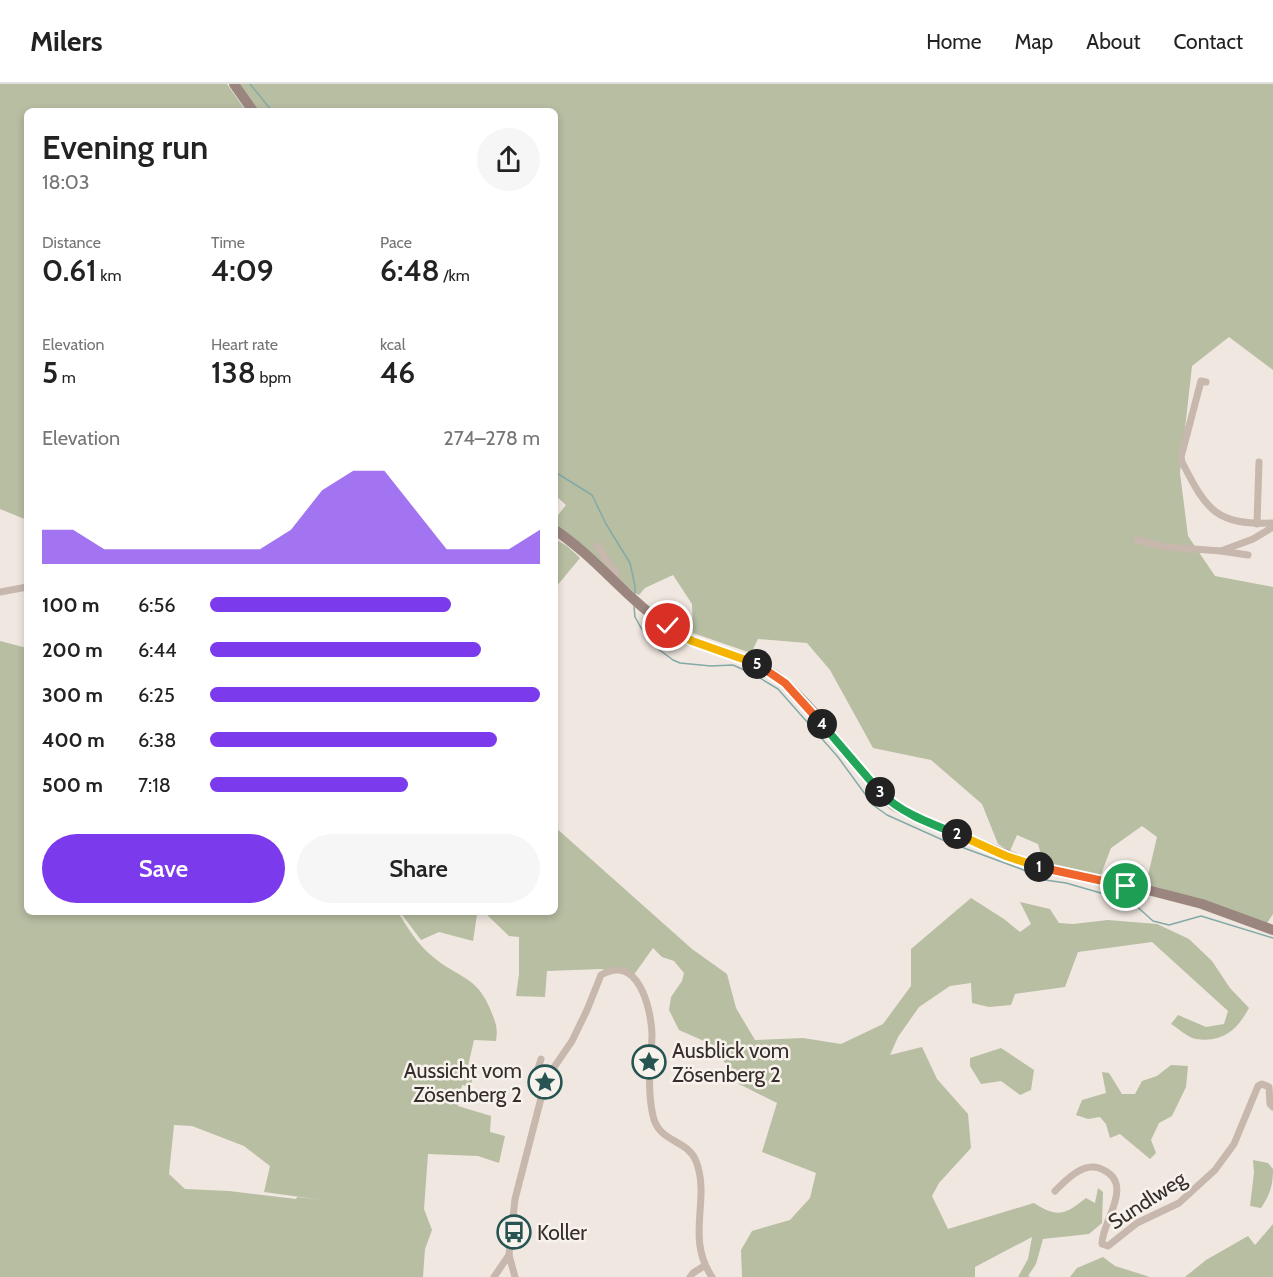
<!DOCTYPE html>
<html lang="en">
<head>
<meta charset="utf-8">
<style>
  body { margin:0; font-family:Cabin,sans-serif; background:#f6f6f6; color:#222; height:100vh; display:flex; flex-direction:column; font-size:22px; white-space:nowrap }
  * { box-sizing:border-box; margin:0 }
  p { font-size:20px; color:#767676 }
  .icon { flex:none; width:33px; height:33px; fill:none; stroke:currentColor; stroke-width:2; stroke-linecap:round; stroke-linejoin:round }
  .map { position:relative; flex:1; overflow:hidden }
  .side { position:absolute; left:24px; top:24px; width:534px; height:807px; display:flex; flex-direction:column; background:#fff; border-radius:9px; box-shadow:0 3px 9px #0003 }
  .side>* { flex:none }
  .pin { position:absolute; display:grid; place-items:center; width:51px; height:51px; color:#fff; margin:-26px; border:3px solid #fff; border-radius:50%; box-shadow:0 2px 6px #0007 }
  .km { position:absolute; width:30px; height:30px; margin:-15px; border-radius:50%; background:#222; color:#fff; font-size:16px; line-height:30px; text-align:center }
  .round { display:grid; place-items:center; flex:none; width:63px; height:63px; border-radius:32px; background:#f6f6f6 }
  .headline { display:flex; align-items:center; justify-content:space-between; height:102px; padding:0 18px }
  h1 { font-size:33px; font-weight:600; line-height:45px }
  .metrics { display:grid; grid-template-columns:repeat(3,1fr); gap:9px; height:102px; padding:6px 18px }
  .metrics div { display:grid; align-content:center }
  .metrics b { font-size:30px; font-weight:600 }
  .metrics small { font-size:16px; font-weight:400 }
  .metrics p { font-size:16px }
  .chart { height:168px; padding:12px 18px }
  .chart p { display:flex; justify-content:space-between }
  .chart svg { width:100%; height:108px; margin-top:6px; fill:#7c3aed; opacity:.7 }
  .button { display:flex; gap:12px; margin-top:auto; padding:12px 18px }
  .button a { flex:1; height:69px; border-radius:36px; background:#7c3aed; color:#fff; font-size:24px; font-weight:600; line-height:69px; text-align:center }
  .button a+a { background:#f6f6f6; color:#222 }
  ul { padding:0 18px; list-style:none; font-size:20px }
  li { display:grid; grid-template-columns:96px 72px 1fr; align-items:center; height:45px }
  li i { height:15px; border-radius:8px; background:#7c3aed }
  header { display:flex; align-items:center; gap:36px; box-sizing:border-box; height:84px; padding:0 30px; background:#fff; border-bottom:2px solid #e0e0e0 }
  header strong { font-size:28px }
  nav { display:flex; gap:33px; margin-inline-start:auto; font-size:21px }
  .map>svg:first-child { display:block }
  .green { fill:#b8bea2; fill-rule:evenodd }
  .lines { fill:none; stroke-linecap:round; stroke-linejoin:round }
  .stream { stroke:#83aaa8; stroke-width:1.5 }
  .street { stroke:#c7b7ad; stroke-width:7 }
  .secondary { stroke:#9b867f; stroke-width:10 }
  .split-1-casing { stroke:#fff; stroke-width:12 }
  .split-2-casing { stroke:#fff; stroke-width:12 }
  .split-3-casing { stroke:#fff; stroke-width:12 }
  .split-4-casing { stroke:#fff; stroke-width:12 }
  .split-5-casing { stroke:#fff; stroke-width:12 }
  .split-6-casing { stroke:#fff; stroke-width:12 }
  .split-1 { stroke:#f0652b; stroke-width:8 }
  .split-2 { stroke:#f5b400; stroke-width:8 }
  .split-3 { stroke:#22a559; stroke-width:8 }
  .split-4 { stroke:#22a559; stroke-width:8 }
  .split-5 { stroke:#f0652b; stroke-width:8 }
  .split-6 { stroke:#f5b400; stroke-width:8 }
  .labels { text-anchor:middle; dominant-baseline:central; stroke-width:5; stroke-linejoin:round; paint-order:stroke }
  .poi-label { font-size:21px; fill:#372e2b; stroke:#f8f2ec; text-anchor:start }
  .street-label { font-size:21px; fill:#372e2b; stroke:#f8f2ec }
</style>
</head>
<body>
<header>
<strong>Milers</strong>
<nav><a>Home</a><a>Map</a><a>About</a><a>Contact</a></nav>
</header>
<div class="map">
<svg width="1273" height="1193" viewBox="0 0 1273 1193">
  <rect width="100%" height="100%" fill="#f0e7e0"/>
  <g class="green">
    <path d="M0,0h227l19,27h-219v409l-27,-11z"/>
    <path d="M237,0h1036v286l-44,-33 -37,29 -12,107 8,63 27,40 58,11v327l-6,9 -50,-18 -71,-21 11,-47 -15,-11 -31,22 -11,29 -57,-15 -5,-18 -21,-9 -7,16 -12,-7 -16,-40 -51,-44 -58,-12 -43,-78 -23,-27 -49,-4 -7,14 -58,-20 -1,-29 -19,-29 -28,13 -6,7 -4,-2 -80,-67v-7l11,-14 -11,-10v-384h-298z"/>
    <path d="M555,455l12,7 13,12 -24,29z"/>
    <path d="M0,557l27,7v264h371c9,15 20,33 34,44 25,22 45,19 59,55 5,13 7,16 5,30l-22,-1 -6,26 6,2 -3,19 -9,-2 -4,21 33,10 -1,16 15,4 -6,27 -21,-7 -50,-2 -4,55 8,21 -7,19 -2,28h-423zM174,1041l18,1 52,20 26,20 -6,26 58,8 -25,-3 -1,2 -67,-8 -44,-2 -16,-15z"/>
    <path d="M555,743l137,122 35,25 9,34 19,32 48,-2 38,6 42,-20 28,-38v-37l60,-51 33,21 16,13 11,-8 -11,-22 30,7 9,14 14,1 35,-4 49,4 32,15 23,22 18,27 19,20c-12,22 -26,35 -53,31 -8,-1 -18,-11 -25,-15l7,-9 28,12 18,-3 4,-13 -76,-69 -74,10 -13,35 -50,7 -4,11 -22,2 -17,-4 -1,-20 -21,3 -31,21 -21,30 -8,18 32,-8 15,32 31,35 3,34 -32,35 -7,13 16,33 86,-26c23,15 31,12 52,-5l9,5 3,-15 5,4 -1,31 -13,11 -46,5 -7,25 -8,12 3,1h-13l10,-18 4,-22 -57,30v10h-233l-1,-27 11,-19 38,-11 20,-22 6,-25 -54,-21 15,-49 -38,-19 -26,-39 -34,-15 -10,-20 2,-13 11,-16 2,-8 -10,-12 -12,-4 -9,-9 -20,28 -32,-7 -54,2 -2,26 -29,-1 3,-22v-37l-10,-1 -25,-24h71z"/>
    <path d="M400,828h67l10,3 -4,26 -34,-9 -18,8z"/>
    <path d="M1001,964l33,22 -3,20 -11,5 -19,-14 -20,3 -11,-18v-8z"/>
    <path d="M1171,981l17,1 -2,21 -14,29 -13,7 -8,17 5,13 -6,6 -30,-25 -10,4 -4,-14 -6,-7 -12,2 -12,-4 6,-15 24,-7 -4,-21 7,1 13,21h13l7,-13 15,-5z"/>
    <path d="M1253,1076l15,3 5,6c0,16 -3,26 -12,39l-11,-2 4,-33z"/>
    <path d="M1273,1140v53h-88l21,-17 42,-24 7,9z"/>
    <path d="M1103,1173l12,9 35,11h-80l7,-9z"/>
  </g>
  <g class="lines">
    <g class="stream">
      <path d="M250,0l22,27"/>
      <path d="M555,388l37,23 14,29 24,39 5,23v7"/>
      <path d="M634,523l1,10 14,25 24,18 7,3 31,3 22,-1 22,10 23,14 60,68 35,48 14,10 58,26 76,28 24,11 21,3 66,19 21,19 16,4 32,-9 72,22"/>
    </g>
    <g class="street">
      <path d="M1206,298l-5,-1 -20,76 1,5c25,49 34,63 91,61"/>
      <path d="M1257,440l2,-62"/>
      <path d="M1137,456l29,7 55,4 27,4"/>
      <path d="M597,462l19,27 -2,7"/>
      <path d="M1221,467l32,-12 20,-12"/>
      <path d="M0,508l27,-5"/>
      <path d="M537,988l4,-13"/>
      <path d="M1055,1107c11,-11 27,-28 44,-23 39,14 2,54 3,76l6,2 29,-23 42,-20 36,-33 19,-26 24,-58 4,-2 7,3 1,17 3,3"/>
      <path d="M509,1171l6,22"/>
      <path d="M494,1193l15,-22 6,-56 31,-120 26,-38 15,-31 14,-35c37,-22 50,33 51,59 0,12 -2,25 -2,37 -1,15 0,31 3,45 6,27 34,23 43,45 15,39 -11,76 16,116"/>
      <path d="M690,1193l3,-4 11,-7"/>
    </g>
    <g class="secondary">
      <path d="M234,0l19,27"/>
      <path d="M555,446c43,29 75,73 119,101 36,22 80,23 111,52 38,34 65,78 100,114l8,8 20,11 107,44 22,8 106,22 54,14 71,26"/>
    </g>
  </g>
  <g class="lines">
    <defs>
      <path id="split-1" d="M1039,783l87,19"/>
      <path id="split-2" d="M957,750l49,22 33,11"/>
      <path id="split-3" d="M880,708c21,21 49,31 77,42"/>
      <path id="split-4" d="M822,640l58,68"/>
      <path id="split-5" d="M757,580l28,19 37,41"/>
      <path id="split-6" d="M668,542l24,15 65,23"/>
    </defs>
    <use href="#split-1" class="split-1-casing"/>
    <use href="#split-2" class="split-2-casing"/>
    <use href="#split-3" class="split-3-casing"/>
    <use href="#split-4" class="split-4-casing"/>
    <use href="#split-5" class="split-5-casing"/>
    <use href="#split-6" class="split-6-casing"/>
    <use href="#split-1" class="split-1"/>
    <use href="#split-2" class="split-2"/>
    <use href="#split-3" class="split-3"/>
    <use href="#split-4" class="split-4"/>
    <use href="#split-5" class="split-5"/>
    <use href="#split-6" class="split-6"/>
  </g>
  <defs>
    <symbol id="sight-ring" viewBox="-11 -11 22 22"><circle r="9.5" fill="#f8f2ec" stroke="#255452" stroke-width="1.5"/><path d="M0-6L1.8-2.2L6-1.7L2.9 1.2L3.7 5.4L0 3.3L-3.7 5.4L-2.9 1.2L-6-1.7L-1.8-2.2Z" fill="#255452"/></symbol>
    <symbol id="bus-ring" viewBox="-11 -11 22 22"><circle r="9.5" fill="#f8f2ec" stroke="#255452" stroke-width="1.5"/><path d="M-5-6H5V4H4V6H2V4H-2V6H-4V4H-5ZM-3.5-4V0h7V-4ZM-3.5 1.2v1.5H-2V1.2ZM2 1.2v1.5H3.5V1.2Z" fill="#255452"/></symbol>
  </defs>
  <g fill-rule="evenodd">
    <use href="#sight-ring" x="630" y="959" width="38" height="38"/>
    <use href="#sight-ring" x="526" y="979" width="38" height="38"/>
    <use href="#bus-ring" x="495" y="1129" width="38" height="38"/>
  </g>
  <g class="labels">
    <g class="poi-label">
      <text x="672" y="966">Ausblick vom<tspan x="672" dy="24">Zösenberg 2</tspan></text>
      <text x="522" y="986" text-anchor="end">Aussicht vom<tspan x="522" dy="24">Zösenberg 2</tspan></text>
      <text x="537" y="1148">Koller</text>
    </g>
    <g class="street-label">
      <text transform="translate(1147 1116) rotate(-33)">Sundlweg</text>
    </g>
  </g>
</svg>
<div class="pin" style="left:1126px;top:802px;background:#1e9e55"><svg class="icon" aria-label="arrive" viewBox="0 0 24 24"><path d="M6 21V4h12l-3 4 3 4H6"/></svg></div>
<div class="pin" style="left:668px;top:542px;background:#d93025"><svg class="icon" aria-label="check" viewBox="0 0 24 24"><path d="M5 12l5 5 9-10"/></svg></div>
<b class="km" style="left:1039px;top:783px">1</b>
<b class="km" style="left:957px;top:750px">2</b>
<b class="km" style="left:880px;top:708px">3</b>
<b class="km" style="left:822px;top:640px">4</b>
<b class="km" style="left:757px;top:580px">5</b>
<section class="side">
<div class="headline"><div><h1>Evening run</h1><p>18:03</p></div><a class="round"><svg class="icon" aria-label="share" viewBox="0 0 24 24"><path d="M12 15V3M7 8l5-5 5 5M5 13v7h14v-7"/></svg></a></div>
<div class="metrics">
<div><p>Distance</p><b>0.61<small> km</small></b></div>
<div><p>Time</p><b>4:09</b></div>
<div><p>Pace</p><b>6:48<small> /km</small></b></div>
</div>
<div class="metrics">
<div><p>Elevation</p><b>5<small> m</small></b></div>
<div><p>Heart rate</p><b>138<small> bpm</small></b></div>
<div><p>kcal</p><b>46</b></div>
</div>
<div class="chart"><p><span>Elevation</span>274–278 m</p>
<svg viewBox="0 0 160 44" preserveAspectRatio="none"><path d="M0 44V30L10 30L20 38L30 38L40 38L50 38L60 38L70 38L80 30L90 14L100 6L110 6L120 22L130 38L140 38L150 38L160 30V44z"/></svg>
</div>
<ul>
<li><b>100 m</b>6:56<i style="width:73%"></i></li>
<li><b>200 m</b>6:44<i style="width:82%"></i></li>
<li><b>300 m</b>6:25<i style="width:100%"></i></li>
<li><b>400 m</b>6:38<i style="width:87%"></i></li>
<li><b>500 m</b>7:18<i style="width:60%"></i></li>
</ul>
<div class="button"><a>Save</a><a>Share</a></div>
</section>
</div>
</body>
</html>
